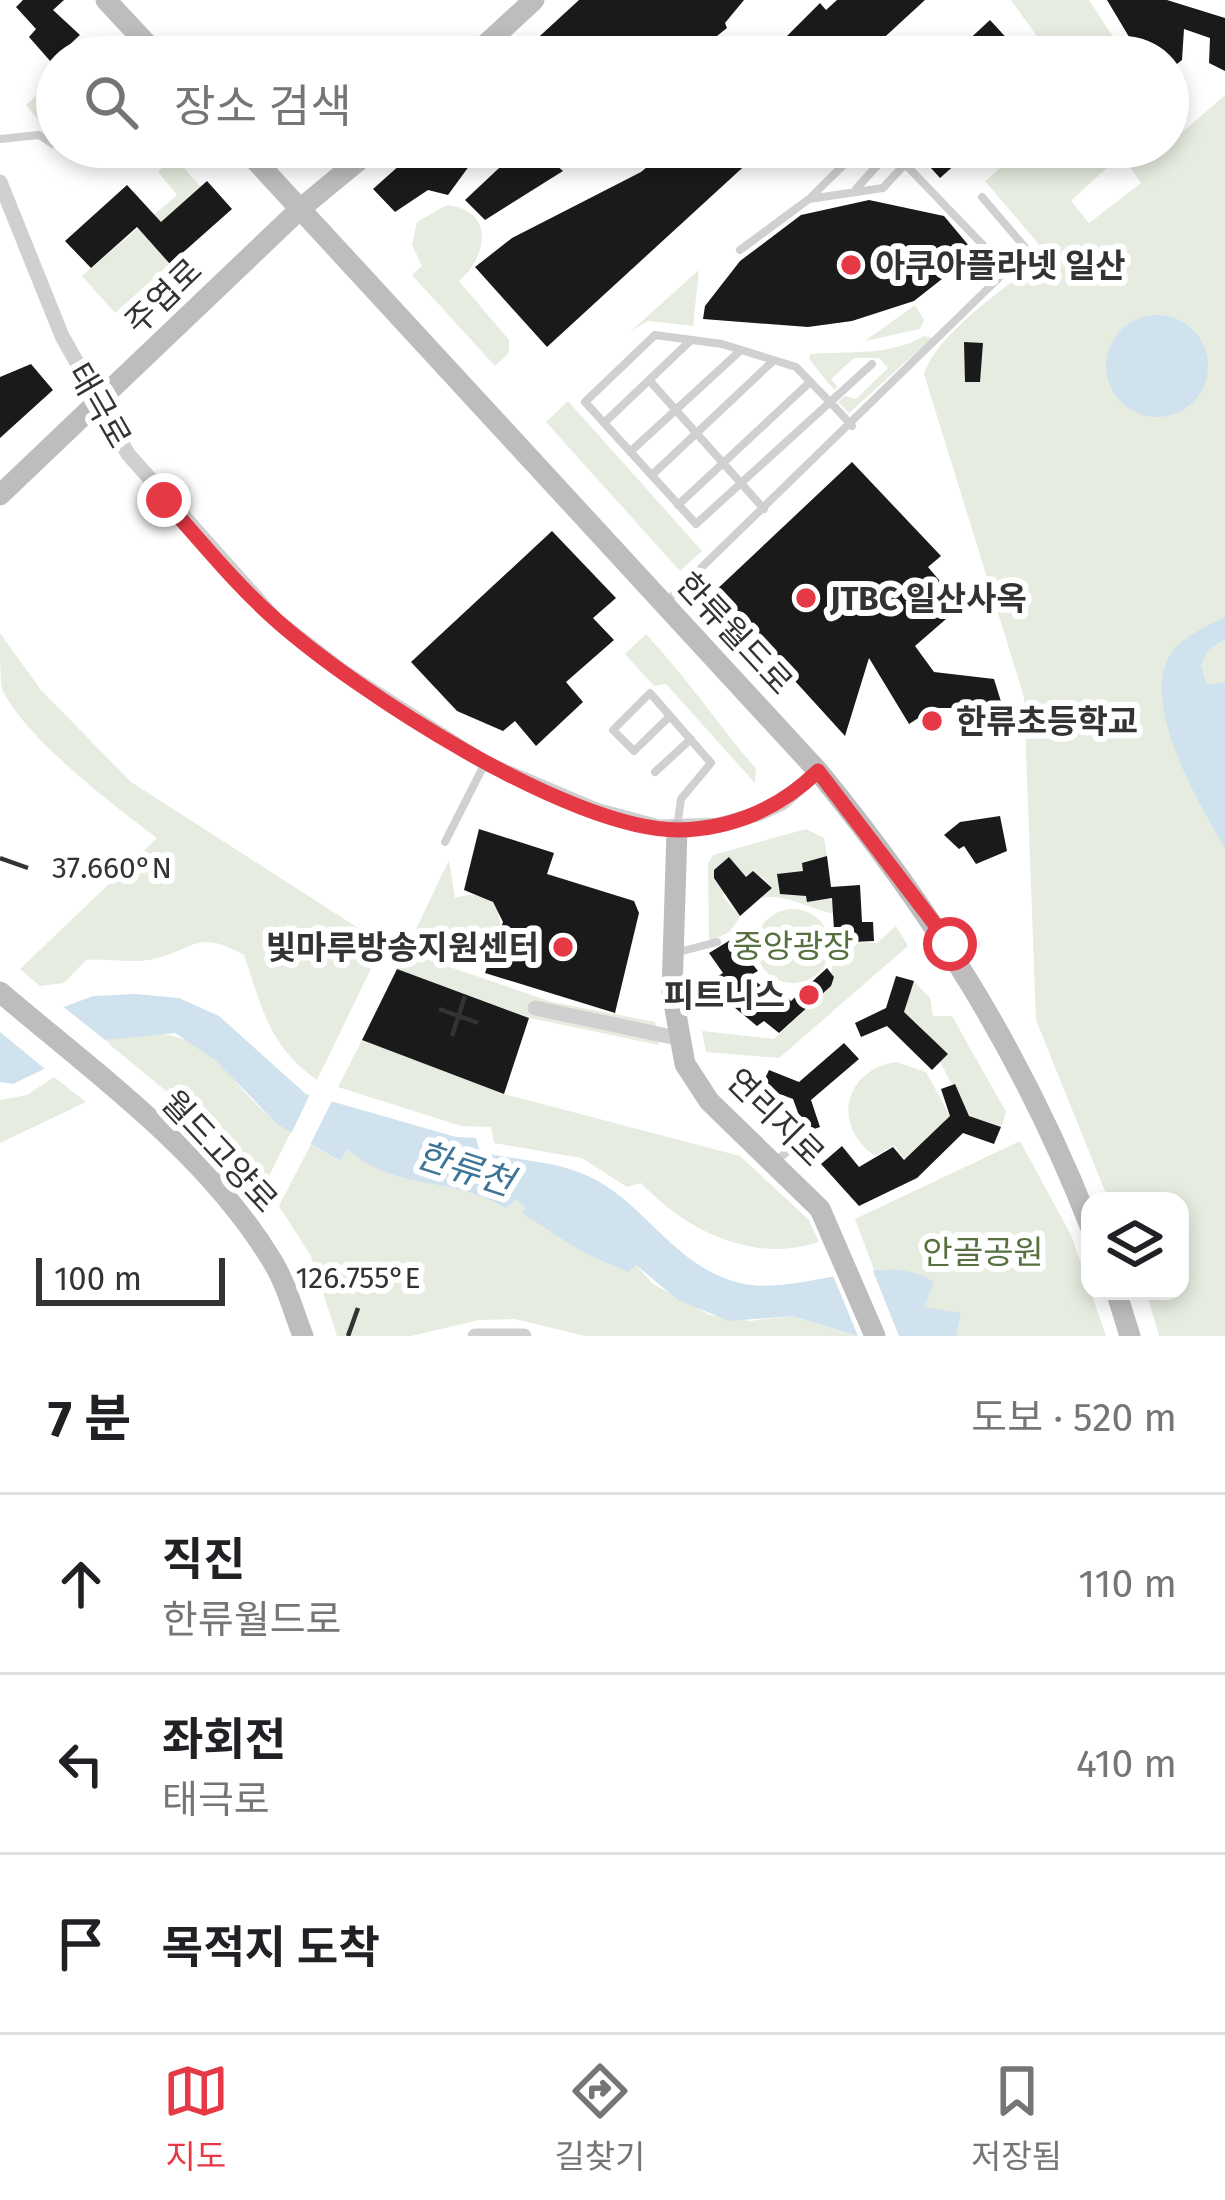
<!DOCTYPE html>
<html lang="ko">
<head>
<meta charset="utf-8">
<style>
  body { margin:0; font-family:"Fira Sans","Noto Sans KR",sans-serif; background:#f2f2f2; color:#202124 }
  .controls { position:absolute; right:36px; bottom:36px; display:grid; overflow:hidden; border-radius:24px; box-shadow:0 6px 18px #0003 }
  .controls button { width:108px; height:108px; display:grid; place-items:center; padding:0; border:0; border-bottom:3px solid #e0e0e0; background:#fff; color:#202124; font:60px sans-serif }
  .scale { position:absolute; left:36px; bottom:30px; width:189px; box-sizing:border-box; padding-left:12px; border:6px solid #333; border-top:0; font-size:33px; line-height:42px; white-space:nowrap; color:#333; -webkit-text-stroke:9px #fff; paint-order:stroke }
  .stop { position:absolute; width:36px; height:36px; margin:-27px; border:9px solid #e63946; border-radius:50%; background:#fff }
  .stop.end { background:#e63946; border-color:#fff; box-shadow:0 3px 12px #0008 }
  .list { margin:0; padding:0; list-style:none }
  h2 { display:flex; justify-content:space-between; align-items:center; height:156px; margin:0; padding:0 48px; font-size:51px }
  h2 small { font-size:39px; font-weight:400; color:#757577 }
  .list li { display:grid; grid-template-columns:78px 1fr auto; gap:36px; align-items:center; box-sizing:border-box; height:180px; padding:0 48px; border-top:3px solid #e0e0e0 }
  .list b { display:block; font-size:45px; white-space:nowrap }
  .list p { margin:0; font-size:39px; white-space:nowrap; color:#757577 }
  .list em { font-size:39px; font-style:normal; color:#757577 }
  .icon { flex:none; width:66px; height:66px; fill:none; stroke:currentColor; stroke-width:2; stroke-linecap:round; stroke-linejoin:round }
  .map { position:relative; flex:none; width:1225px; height:1336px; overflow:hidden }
  .search { position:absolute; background:#fff; box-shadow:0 6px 18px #0003; left:36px; right:36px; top:36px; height:132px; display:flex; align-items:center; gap:30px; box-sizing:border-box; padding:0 42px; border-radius:66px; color:#757577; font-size:45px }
  .sheet { height:696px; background:#fff }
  nav { display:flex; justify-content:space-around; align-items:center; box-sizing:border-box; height:168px; border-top:3px solid #e0e0e0; background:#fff; font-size:33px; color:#757577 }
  nav a { display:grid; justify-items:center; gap:6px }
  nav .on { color:#e63946 }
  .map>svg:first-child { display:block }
  .green { fill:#e6ecdf }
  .water { fill:#cfe2ee }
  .pier { fill:#fff }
  .building { fill:#1a1a1a }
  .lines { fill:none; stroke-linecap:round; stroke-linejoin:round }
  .lane { stroke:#d0d0d0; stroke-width:8 }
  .street { stroke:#d0d0d0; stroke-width:15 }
  .secondary { stroke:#bdbdbd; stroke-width:21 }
  .route { stroke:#e63946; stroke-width:15 }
  .ticks { fill:none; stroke:#333; stroke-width:4.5 }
  .poi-dot { fill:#e63946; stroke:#fff; stroke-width:4.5 }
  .labels { text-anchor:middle; stroke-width:12; stroke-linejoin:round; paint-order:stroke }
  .poi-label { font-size:33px; font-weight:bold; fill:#333; stroke:#fff; text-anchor:start }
  .street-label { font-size:33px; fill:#333; stroke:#fff }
  .park-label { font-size:33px; fill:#56703f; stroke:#fff }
  .water-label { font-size:36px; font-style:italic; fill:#3f7597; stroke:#fff }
  .ticks-label { font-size:30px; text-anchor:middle; fill:#333; stroke:#fff; stroke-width:12; stroke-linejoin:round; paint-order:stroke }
</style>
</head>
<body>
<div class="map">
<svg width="1225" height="1336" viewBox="0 0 1225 1336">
  <rect width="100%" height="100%" fill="#fff"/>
  <!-- green -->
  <path class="green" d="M1011 0H1089L1126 57H1052Z
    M57 77V132L52 136 26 105Z
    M1225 95V1336H1159L1146 1291H1180V1201H1109L1036 1020 1024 697 924 374C938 331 1012 284 1047 254L985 181 1025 147H1103L1115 160 1071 201 1089 223 1141 183 1116 147H1168V121L1178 136Z
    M174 157 201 187 146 236 170 264 115 313 82 276 177 195 158 172Z
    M447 205C498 211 485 260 459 281L509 340V353L495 366 412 275 422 266 412 245 417 222Z
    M699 270 693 326 648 321 631 331Z
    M915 305 924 320 920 329 865 341Z
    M924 336 932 338 849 413 838 402 845 396 856 399 888 368 879 358H854L831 379 838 387 834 390 809 359 810 354C847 351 892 356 924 336Z
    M568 401 702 551 680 571 546 422Z
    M0 633 41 690 131 782 383 944 317 1080C268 1045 262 1007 244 955 197 929 197 948 154 959 132 964 109 958 86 960L64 983 40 986 20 969 157 838C113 805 25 738 2 689 0 675 0 649 0 633Z
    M646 634C686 677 718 724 756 769L755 783 666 684 654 686 625 654Z
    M806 829 824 838 827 856 803 863V871L778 874 780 893 806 896 807 901 832 899 831 887 848 915C818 916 791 892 761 898L772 888 763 877H746L729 858 723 897 740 916 731 931 709 942 708 864 713 855Z
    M449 860 455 898C490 886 506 911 499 943L472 958 452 952 439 935 409 953 552 1002 655 1022 659 1045 530 1018 397 969Z
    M756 946a37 37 0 1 1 74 0a37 37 0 1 1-74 0Z
    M896 926 908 946 779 1058 706 1052 702 1031 774 1039 831 986 832 962 843 941 836 931 851 929 852 942 877 943Z
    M914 981 930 998 933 1016H952L1006 1112 1001 1127 969 1116 940 1062 947 1055 904 1012Z
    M129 1033C224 1027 223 1090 291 1132L264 1186 224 1139 104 1040Z
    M362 1040 504 1094 740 1156 809 1220 819 1242C753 1264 687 1231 641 1183L627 1187 582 1158 494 1143 491 1127 461 1126 338 1087Z
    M896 1062 926 1072 950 1116 905 1159 894 1145 875 1156C831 1126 844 1070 896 1062Z
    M54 1077 86 1102 0 1143V1100L27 1095Z
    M1020 1141 1071 1235 1106 1336H899L855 1219Z
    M311 1144 339 1161 346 1148C398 1193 446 1174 506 1208L516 1198 526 1209 523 1213 582 1252 636 1265 653 1284 710 1315 750 1321 792 1316 858 1336H585L515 1319 479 1320 411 1336H337L311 1256 279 1206Z"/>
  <!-- water -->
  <path class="water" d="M1106 366a51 51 0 1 1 102 0a51 51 0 1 1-102 0Z
    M1225 617V639L1208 650 1201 665 1207 685 1225 682V848C1199 804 1133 694 1176 647 1189 634 1209 625 1225 617Z
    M136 994 179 998 219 1016 306 1094 456 1137 476 1138 480 1152C514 1160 557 1161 588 1176 648 1204 674 1269 744 1284 801 1295 888 1249 934 1282L924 1307 961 1313 956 1336H858L792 1316 729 1321 678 1300 636 1265 628 1272 582 1252 522 1213 525 1208 516 1199 506 1208C446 1174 398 1193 347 1149L340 1161 277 1124 215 1060 175 1033 104 1040 13 1084 0 1082V1031L93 996Z"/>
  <!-- pier -->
  <path class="pier" d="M56 1001 110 1044 50 1073 0 1032V1024Z
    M312 1090 333 1099 308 1149 289 1138Z
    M871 1266 899 1336H858L832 1273Z"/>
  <!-- building -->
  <path class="building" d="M23 0H64L53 10 80 35 51 62 29 37 36 29 16 7Z
    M579 0H744L725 23 727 28 707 44 700 36 679 57H517Z
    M837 0H925L863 57H766L820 3 826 10Z
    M1107 0H1167L1225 18V71L1209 63 1210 38 1184 29 1182 60 1168 71V57H1141Z
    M990 20 1024 57H950Z
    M420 147H483L448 195 428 190 395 212 373 189Z
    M503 147H575L555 164 563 171 485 220 465 200 514 154Z
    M671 147H765L547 347 475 267 512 238 641 172Z
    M912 147H975L940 178Z
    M207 181 232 209 170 264 137 227 91 268 65 241 127 185 161 222Z
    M869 200 944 216 975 253 914 301 852 321 808 327 703 319 705 306 740 261 801 215Z
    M964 342 983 343 980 382H965Z
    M31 364 53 390 0 438V377Z
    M852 462 941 556 928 567 961 606 915 646 934 672 994 679 1003 708H934L909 724 869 658 845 736 714 592Z
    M552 531 616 598 593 618 614 640 566 682 583 702 536 746 515 721 503 731 457 711 411 662Z
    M1000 816 1007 851 976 864 964 846 959 849 944 835 960 822Z
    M479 829 554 853 547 874 634 901 639 913 615 1013 485 973 503 922 493 902 464 890Z
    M827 856 831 887 860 885 862 922H873L874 941 852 942 851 929 834 930 832 898 807 902 806 896 780 894 777 874 803 871 802 863Z
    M729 857 746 877 753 871 772 888 740 916 714 878V870Z
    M732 939 758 971 749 976 768 991 772 986 791 1001 827 968 834 977 831 986 779 1033 764 1021 757 1026 734 1007 715 978 723 973 709 953Z
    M397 969 529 1018 504 1094 362 1040Z
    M896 976 914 981 904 1012 948 1054 932 1070 887 1026 861 1037 855 1023 886 1008Z
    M844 1043 859 1059 811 1100 820 1127 805 1132 793 1099 761 1087 769 1070 799 1082Z
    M955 1084 969 1116 1001 1127 994 1144 963 1133 917 1178 859 1206 821 1164 842 1146 859 1167 893 1147 904 1160 950 1116 941 1089Z"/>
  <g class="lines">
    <!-- lane -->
    <path class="lane" d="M0 139 39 135 53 144
      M856 189 894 147
      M812 196 862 147
      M982 197 1029 252 1007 270
      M649 380 764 509
      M604 423 690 341
      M852 426C834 405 815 387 796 367L722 344 655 335 585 402 696 524 872 364
      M630 452 741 350
      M652 475 773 361
      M678 505 810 382
      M665 603 1007 270 905 164 883 188 809 199 740 250
      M670 716 634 751 613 730 650 693 711 763 681 799 677 828
      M655 772 691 739
      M445 842 484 765
      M675 953 717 942
      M775 1162 801 1140"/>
    <!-- street -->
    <path class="street" d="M0 182 62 336 128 454 276 620 342 671 485 763 596 810 659 827 719 825 758 814 782 803 818 771
      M535 1008 677 1038
      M475 1336H524"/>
    <!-- secondary -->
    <path class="secondary" d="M106 0 159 57
      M472 57 534 0
      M243 147 818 771C934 913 1023 1055 1090 1226
      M0 495 300 209 375 147
      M677 830 672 992 685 1064 709 1101 820 1209 875 1336
      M0 992C95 1073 205 1151 271 1259 286 1282 293 1311 303 1336
      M1116 1291 1130 1336"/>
  </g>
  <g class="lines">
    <!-- route -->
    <path class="route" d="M164 500C200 540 235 584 276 620 357 692 570 830 678 830 732 829 780 808 818 771L950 944"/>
  </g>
  <!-- ticks -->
  <path class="ticks" d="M0 858 28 868M439 1009 478 1023M452 1036 465 996M348 1336 358 1308"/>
  <!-- markers -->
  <g class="poi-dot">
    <circle cx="851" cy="265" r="12"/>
    <circle cx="806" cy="598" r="12"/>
    <circle cx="932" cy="721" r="12"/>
    <circle cx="563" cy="947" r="12"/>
    <circle cx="809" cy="995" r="12"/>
  </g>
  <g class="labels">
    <!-- poi labels -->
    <g class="poi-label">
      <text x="875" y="277">아쿠아플라넷 일산</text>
      <text x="830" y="610">JTBC 일산사옥</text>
      <text x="956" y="733">한류초등학교</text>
      <text x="539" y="959" text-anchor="end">빛마루방송지원센터</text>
      <text x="785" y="1007" text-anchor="end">피트니스</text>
    </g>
    <!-- street labels -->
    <g class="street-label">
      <text transform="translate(163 296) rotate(-44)" y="12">주엽로</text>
      <text transform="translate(100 405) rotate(60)" y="12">태극로</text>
      <text transform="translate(735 633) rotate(47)" y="12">한류월드로</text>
      <text transform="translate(776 1117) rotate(45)" y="12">연리지로</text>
      <text transform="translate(220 1151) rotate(47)" y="12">월드고양로</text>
    </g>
    <!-- park labels -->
    <g class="park-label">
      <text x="793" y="958">중앙광장</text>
      <text x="983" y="1264">안골공원</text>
    </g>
    <!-- water labels -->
    <g class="water-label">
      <text transform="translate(465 1168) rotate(18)" y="13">한류천</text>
    </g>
  </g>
  <g class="ticks-label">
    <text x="112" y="878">37.660°N</text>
    <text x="358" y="1288">126.755°E</text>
  </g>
</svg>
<div class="controls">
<button><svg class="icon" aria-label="layers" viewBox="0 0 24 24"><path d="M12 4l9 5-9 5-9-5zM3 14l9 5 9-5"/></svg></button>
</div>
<div class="scale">100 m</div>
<div class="stop" style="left:950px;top:944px"></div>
<div class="stop end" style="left:164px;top:500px"></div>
<div class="search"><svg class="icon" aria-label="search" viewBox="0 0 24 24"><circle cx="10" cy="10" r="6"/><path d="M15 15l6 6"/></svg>장소 검색</div>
</div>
<section class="sheet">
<h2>7 분<small>도보 · 520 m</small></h2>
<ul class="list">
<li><svg class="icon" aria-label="ahead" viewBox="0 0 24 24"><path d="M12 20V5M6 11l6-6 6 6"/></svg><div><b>직진</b><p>한류월드로</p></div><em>110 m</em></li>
<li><svg class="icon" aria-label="left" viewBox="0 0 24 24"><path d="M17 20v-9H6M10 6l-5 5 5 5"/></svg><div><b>좌회전</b><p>태극로</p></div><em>410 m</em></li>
<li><svg class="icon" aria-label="arrive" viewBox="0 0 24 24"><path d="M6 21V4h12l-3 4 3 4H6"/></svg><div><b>목적지 도착</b></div></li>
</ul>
</section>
<nav>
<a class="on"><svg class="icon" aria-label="map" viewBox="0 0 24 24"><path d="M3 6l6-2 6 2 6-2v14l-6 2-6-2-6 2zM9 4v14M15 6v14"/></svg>지도</a>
<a><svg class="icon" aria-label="directions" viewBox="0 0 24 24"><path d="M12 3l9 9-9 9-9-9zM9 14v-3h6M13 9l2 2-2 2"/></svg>길찾기</a>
<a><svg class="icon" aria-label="saved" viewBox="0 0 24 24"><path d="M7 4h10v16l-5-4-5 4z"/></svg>저장됨</a>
</nav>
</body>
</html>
